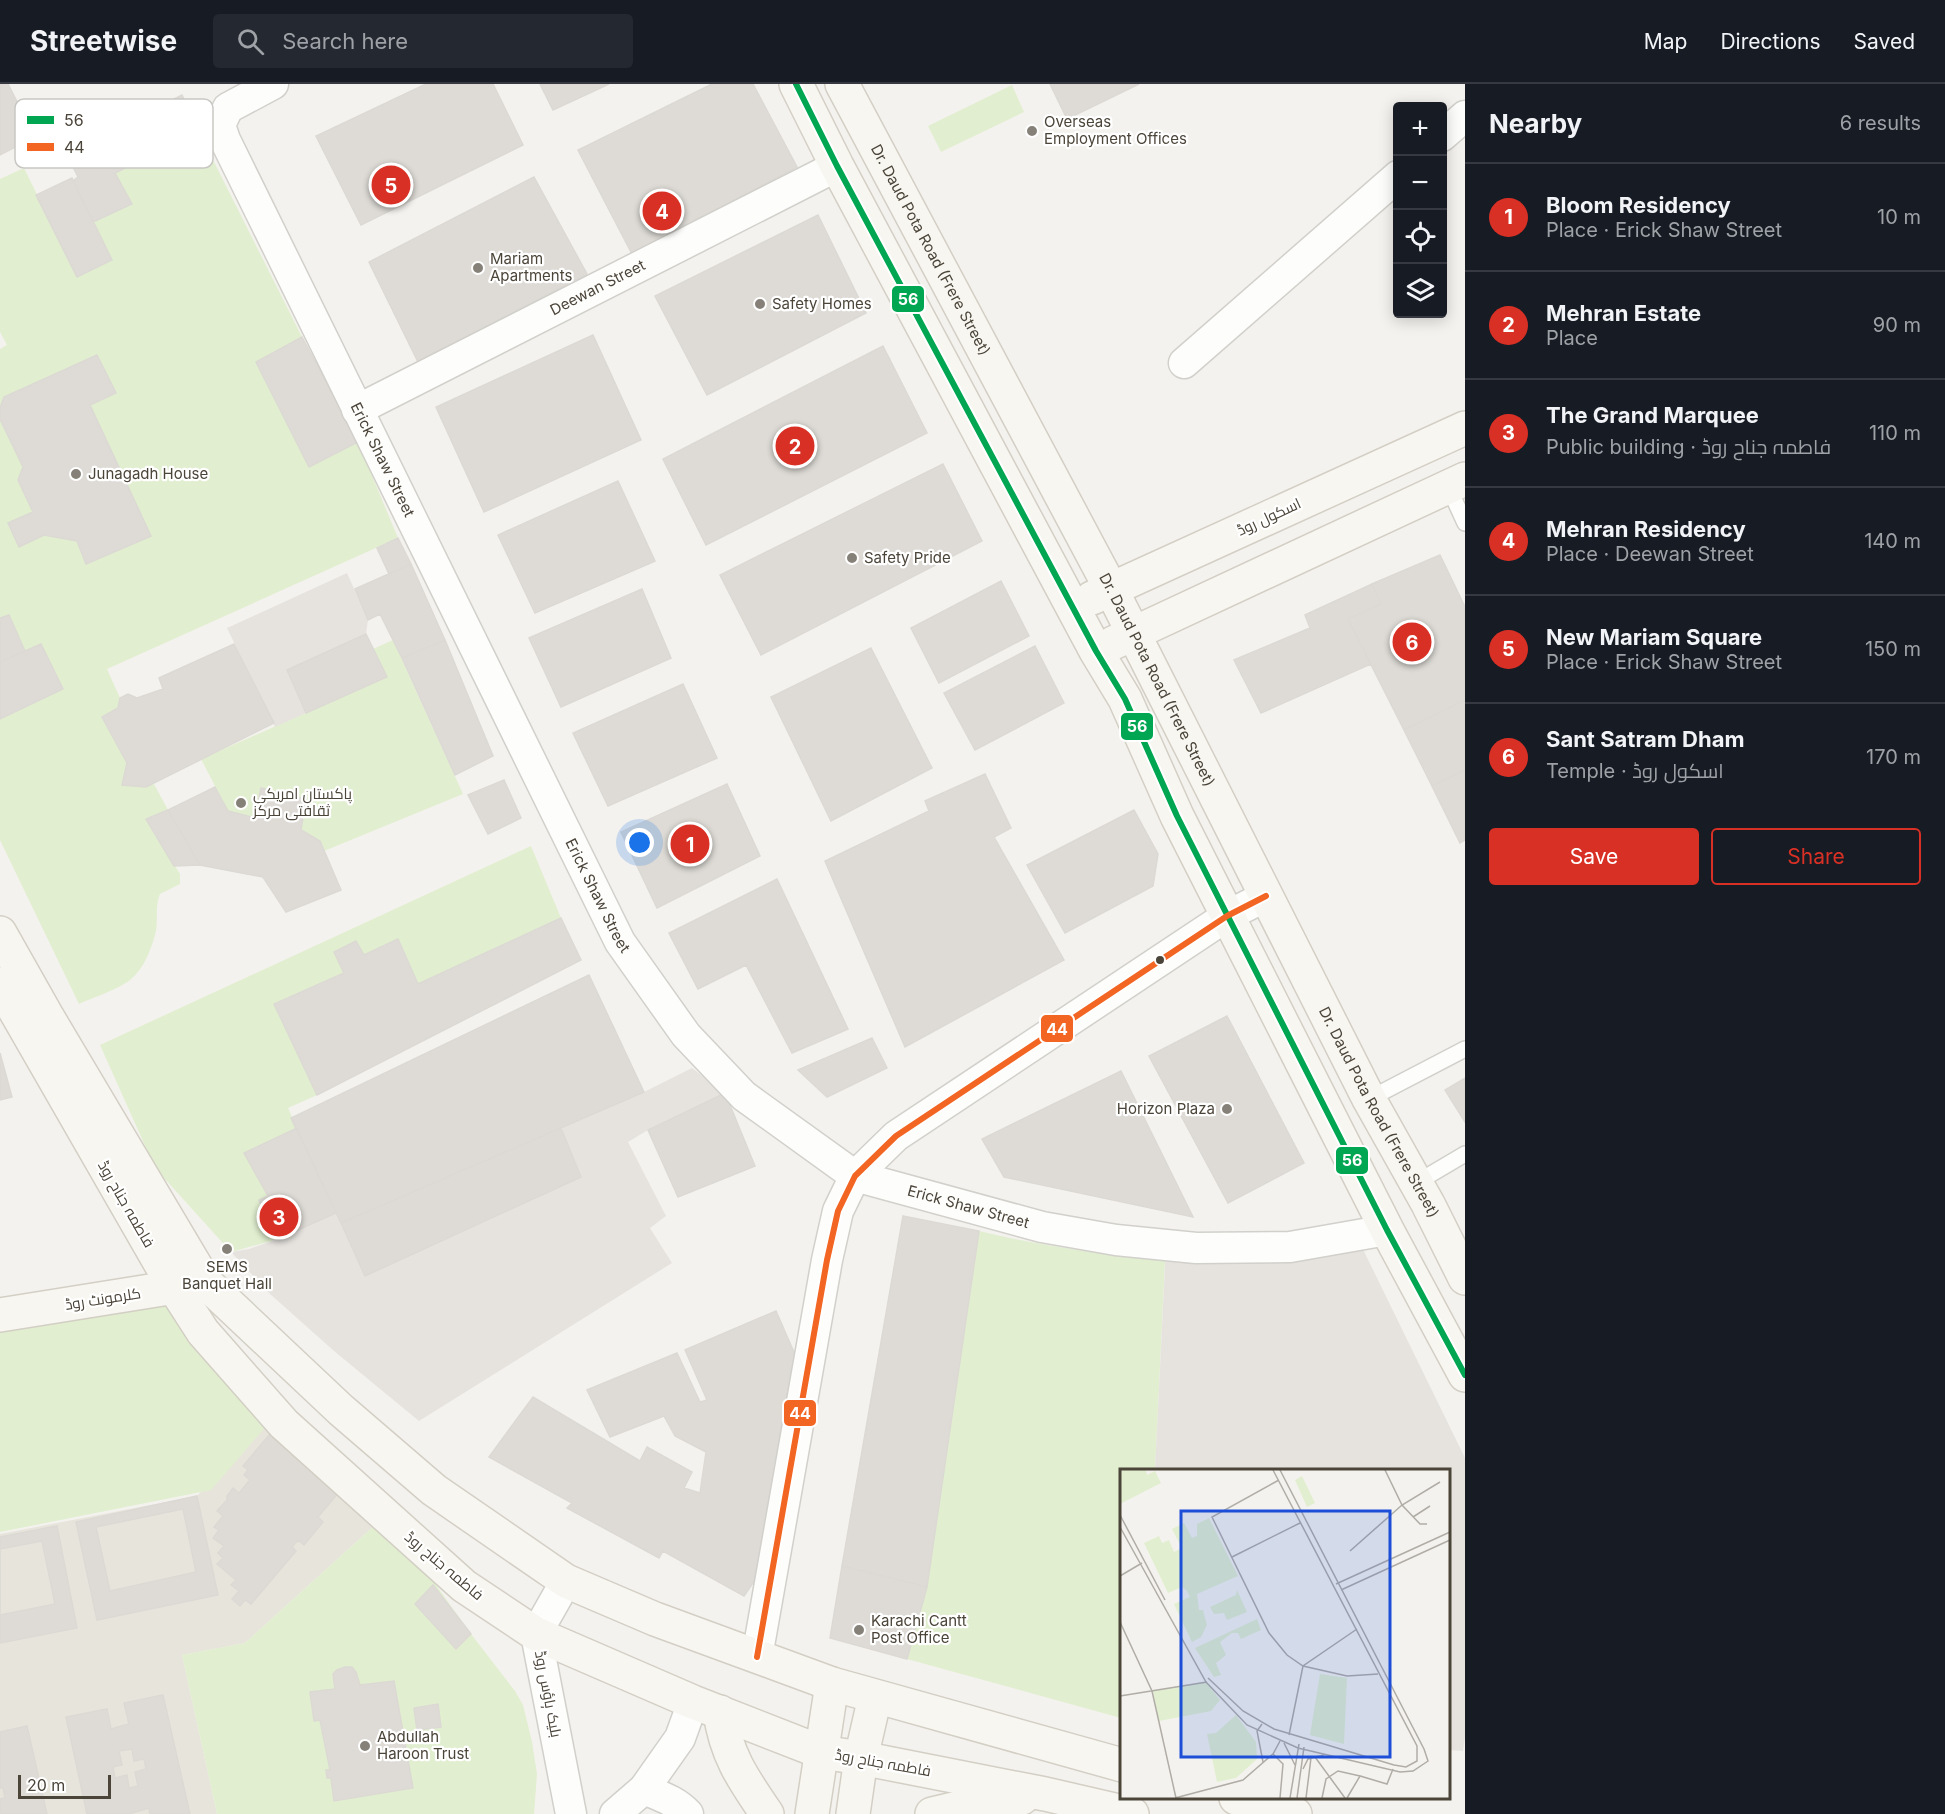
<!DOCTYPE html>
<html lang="en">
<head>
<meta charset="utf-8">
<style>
  body { margin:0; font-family:Inter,Cairo,sans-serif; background:#242831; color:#f1f3f6 }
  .controls { position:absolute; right:18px; top:18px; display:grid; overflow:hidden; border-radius:6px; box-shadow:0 3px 15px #0003 }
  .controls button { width:54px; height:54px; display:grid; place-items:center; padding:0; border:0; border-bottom:2px solid #363941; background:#171b24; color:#f1f3f6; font:30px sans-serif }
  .scale { position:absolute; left:18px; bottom:15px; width:93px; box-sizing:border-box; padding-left:6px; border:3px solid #4b4439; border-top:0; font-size:16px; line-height:21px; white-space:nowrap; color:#4b4439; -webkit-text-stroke:4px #fff; paint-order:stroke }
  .you { position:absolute; left:640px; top:759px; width:21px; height:21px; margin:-15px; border:4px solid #fff; border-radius:50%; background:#1a73e8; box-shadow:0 0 0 9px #1a73e833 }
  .badge { display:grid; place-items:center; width:39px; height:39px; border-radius:50%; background:#d93025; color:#fff; font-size:20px; font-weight:700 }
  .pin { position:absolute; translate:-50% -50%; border:3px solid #fff; box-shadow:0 2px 6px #0006 }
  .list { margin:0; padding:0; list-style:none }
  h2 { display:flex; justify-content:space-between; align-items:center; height:78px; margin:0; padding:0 24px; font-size:26px }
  h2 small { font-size:20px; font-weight:400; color:#9ea1a6 }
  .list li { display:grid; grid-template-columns:39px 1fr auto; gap:18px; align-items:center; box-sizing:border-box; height:108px; padding:0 24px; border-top:2px solid #363941 }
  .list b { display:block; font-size:22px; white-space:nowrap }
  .list p { margin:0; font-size:20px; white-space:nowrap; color:#9ea1a6 }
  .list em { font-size:20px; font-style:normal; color:#9ea1a6 }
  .actions { display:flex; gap:12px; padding:18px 24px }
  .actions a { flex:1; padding:14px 0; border:2px solid #d93025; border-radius:6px; text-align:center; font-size:21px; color:#d93025 }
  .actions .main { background:#d93025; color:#fff }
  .icon { flex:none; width:33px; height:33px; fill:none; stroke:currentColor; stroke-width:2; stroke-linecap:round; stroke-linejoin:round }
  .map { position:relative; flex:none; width:1465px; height:1730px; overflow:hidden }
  header { display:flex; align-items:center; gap:36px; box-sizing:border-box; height:84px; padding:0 30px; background:#171b24; border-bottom:2px solid #363941 }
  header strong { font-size:28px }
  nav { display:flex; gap:33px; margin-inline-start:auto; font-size:21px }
  .search { width:420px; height:54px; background:#242831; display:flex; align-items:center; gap:15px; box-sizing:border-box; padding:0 21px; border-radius:6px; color:#9ea1a6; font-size:22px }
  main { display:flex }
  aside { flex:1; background:#171b24 }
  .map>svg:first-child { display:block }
  .residential { fill:#e7e4dc }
  .green { fill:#e1eecf }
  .parking { fill:#e6e3df }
  .building { fill:#dedbd6; stroke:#dcd9d4; stroke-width:1.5; fill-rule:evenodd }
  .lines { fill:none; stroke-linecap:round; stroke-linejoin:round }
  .lane-casing { stroke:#d2d0cb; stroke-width:18 }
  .street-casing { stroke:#d2d0cb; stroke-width:33 }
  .secondary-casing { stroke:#d3cfc5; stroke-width:36 }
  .lane { stroke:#fdfdfc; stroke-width:15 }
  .street { stroke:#fdfdfc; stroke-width:30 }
  .secondary { stroke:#f7f6f1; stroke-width:33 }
  .bus-1-casing { stroke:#fff; stroke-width:10 }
  .bus-2-casing { stroke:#fff; stroke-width:10 }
  .bus-1 { stroke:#00a651; stroke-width:6 }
  .bus-2 { stroke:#f26522; stroke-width:6 }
  .poi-dot { fill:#868178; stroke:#fff; stroke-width:2 }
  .bus-dot { fill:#4b4439; stroke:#fff; stroke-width:2 }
  .labels { text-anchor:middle; stroke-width:4.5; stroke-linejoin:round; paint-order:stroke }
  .poi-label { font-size:15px; fill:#4b4439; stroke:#fff; text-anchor:start }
  .street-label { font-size:15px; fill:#4b4439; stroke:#fff }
  .inset-road { fill:none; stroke:#b0aca6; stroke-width:1.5 }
  .view { fill:#1d4ed8; fill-opacity:0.15; stroke:#1d4ed8; stroke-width:3 }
  .inset-edge { fill:none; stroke:#4b4439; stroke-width:3 }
  .key { fill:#fff; stroke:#c9c7c4; stroke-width:1.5 }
  .key-label { font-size:16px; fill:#4b4439 }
  .line-badge { stroke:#fff; stroke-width:2 }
  .badge-label { font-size:16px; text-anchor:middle; font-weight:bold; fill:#fff }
</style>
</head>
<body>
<header>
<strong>Streetwise</strong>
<div class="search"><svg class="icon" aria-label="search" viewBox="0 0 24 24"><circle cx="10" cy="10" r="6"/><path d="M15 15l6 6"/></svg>Search here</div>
<nav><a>Map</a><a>Directions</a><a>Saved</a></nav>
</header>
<main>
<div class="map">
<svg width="1465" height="1730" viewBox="0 0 1465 1730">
  <rect width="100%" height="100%" fill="#f4f2ee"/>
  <!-- residential -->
  <path class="residential" d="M276 1331 386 1431 245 1559 182 1571 217 1730H0V1450L197 1412Z"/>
  <!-- green -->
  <path class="green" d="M1012 1 1024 28 941 68 928 42Z
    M199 48 302 253 358 358 398 454 107 585 120 614 118 624 102 633 127 679 122 700 146 703 154 700 168 726 146 735 180 790V800L160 810C155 821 158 834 156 847 152 864 144 885 130 896 119 905 92 914 79 920L0 756V635L62 605 41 560 25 567 9 531 0 534V265L7 261 0 248V95L24 84 77 192 93 138 131 120 115 89Z
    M393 556 463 710 324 767 320 757 301 746 306 715 262 704 255 734 228 727 201 675 387 593 373 565Z
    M531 762 561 834 418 900 398 855 364 871 356 857 334 868 344 889 274 920 317 1011 288 1024 297 1044 245 1069 268 1112 259 1116 278 1155 231 1168 155 1084 100 961Z
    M979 1147C1040 1162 1103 1170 1165 1177L1155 1386H1122L1121 1634 907 1575Z
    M174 1203 276 1331 211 1406 0 1448V1233Z
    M386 1431 471 1550 515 1607 523 1621 532 1658 537 1690 534 1730H217L182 1571 245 1559Z"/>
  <!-- parking -->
  <path class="parking" d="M347 489 368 536 366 550 287 586 306 629 275 643 227 544Z
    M692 984 725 1009 648 1046 628 1058 666 1132 650 1144 672 1179 419 1337 334 1267 270 1210 231 1168 249 1165 278 1155 336 1129 365 1191 581 1093 561 1044 644 1008Z
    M1356 1151 1465 1374V1653L1463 1667 1449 1666 1448 1386H1155L1166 1161Z"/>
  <!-- building -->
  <path class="building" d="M0 0H8L35 53 0 71Z
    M426 0H493L523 61 361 141 316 52Z
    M540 0H609L553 26Z
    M712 0H753L797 83 632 170 578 66Z
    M1050 0H1139L1067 35Z
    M182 11 199 48 115 89 132 120 93 138 73 97 78 93 66 69Z
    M534 93 587 190 418 278 369 178Z
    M72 94 112 176 77 193 36 111Z
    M818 131 866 229 707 311 655 212Z
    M593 251 641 356 484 428 436 323Z
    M302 253 358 358 309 383 256 278Z
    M883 262 927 349 706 461 663 375Z
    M97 271 116 309 90 321 151 452 86 480 77 457 44 451 19 463 8 439 33 428 18 396 23 383 0 335V324L4 313Z
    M943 380 982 457 761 571 720 491Z
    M618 397 655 477 535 529 498 451Z
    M398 454 411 480 389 490 377 464Z
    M1440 471 1465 523V616L1404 646 1348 535 1381 520 1372 500Z
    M411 480 445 556 402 574 380 530 368 536 355 505Z
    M1001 497 1029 552 939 599 911 544Z
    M1372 500 1381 520 1348 535 1371 580 1261 629 1234 576 1310 544 1305 531Z
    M642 505 671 574 561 623 529 554Z
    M9 531 25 567 0 578V534Z
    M366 550 387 593 306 629 287 586Z
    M445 556 493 672 455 691 402 574Z
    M41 560 63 605 0 635V578Z
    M234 560 274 639 146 703 122 701 127 679 102 633 118 624 120 614 128 610 137 614 163 605 159 594Z
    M1035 562 1064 619 975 666 944 609Z
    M871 564 932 684 831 737 771 613Z
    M683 600 717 674 608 722 573 649Z
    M1465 616V686L1432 702 1404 646Z
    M1465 686V756L1460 759 1432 702Z
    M985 690 1011 744 994 753 1064 876 905 963 825 777 929 727 925 717Z
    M504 696 521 734 488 750 468 711Z
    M727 700 760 772 657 824 621 748Z
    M215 703 228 727 255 734 261 704 306 715 301 746 320 757 341 806 286 828 263 793 200 781 168 726Z
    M168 726 200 781 174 782 146 735Z
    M1134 726 1158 770 1153 802 1065 849 1027 781Z
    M777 795 848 945 792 969 746 881 698 905 669 849Z
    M561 834 581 876 317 1011 274 920 344 889 334 868 356 857 364 871 398 855 418 900Z
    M589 891 644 1008 341 1139 291 1034Z
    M1227 932 1304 1079 1228 1119 1149 972Z
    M872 954 887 984 827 1013 798 986Z
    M0 969 12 1013 0 1016Z
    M1121 987 1193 1133 1004 1093 982 1055Z
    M1465 994V1038L1445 1006Z
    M725 1009 755 1082 678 1113 648 1046Z
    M297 1044 336 1129 278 1155 259 1116 268 1112 244 1069Z
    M561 1044 581 1093 365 1192 341 1139Z
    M903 1132 979 1147 927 1503 842 1482Z
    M776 1227 797 1275 764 1483 744 1512 663 1467 659 1474 567 1424 572 1419 489 1373 533 1313 640 1377 647 1363 692 1388 684 1404 700 1409 706 1368 675 1352 664 1332 610 1353 587 1306 677 1269 700 1318 707 1316 685 1266Z
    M270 1350 339 1408 318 1433 323 1438 304 1461 298 1456 292 1463 296 1467 251 1520 245 1516 240 1522 232 1515 239 1507 231 1501 236 1496 217 1480 223 1474 218 1469 224 1462 213 1454 219 1446 214 1443 223 1432 217 1427 227 1416V1412L233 1404 239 1409 250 1396 244 1391 248 1386 243 1382Z
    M197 1412 218 1511 97 1536 76 1438Z
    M183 1425 196 1488 110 1507 96 1443Z
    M57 1442 77 1544 0 1559V1453Z
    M42 1457 55 1520 0 1531V1465Z
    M842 1482 927 1503 907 1575 830 1554Z
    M433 1501 471 1550 456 1565 415 1520Z
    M345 1583H352L356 1588 360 1601 394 1597 413 1704 334 1717 331 1694H327L326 1686H330L320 1636 314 1637 310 1608 335 1605 333 1590 337 1586Z
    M163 1611 190 1730H150L149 1724 129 1730H87L66 1633 107 1625 111 1645 129 1640 124 1619ZM132 1665 134 1677 144 1675 146 1685 135 1688 138 1702 129 1704 127 1691 115 1694 113 1683 122 1681 119 1667Z
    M438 1620 441 1643 417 1646 414 1624Z
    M27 1642 47 1730H0V1715L5 1714 3 1704H0V1648Z"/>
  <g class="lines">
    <defs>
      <path id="lane" d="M1448 402 1465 439
        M1369 1015 1465 965
        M1416 1099 1465 1070"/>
      <g id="street">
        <path id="s1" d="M273 0 228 24 220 41 225 56 620 858 686 951 744 1012 855 1092 1042 1143 1116 1156 1196 1164 1290 1163 1387 1146"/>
        <path d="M1442 52 1465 32"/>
        <path d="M1184 279 1398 92"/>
        <path id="s2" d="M357 326 837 82"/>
        <path d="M566 1497 536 1550 571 1730"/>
        <path d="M757 1573 827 1176 838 1127 855 1092 896 1052 1227 832 1266 812"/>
        <path d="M644 1705C660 1712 676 1717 688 1730"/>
        <path d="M615 1730 644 1705 680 1654 693 1618"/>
      </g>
      <g id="secondary">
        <path d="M796 0 837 82 1096 567 1125 615 1177 732 1387 1146 1465 1291"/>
        <path id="s3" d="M842 0 1111 505 1369 1015 1428 1120 1465 1194"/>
        <path d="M1092 514 1465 344"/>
        <path d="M1113 559 1465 395"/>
        <path d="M0 849 48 934 205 1198 341 1326 434 1406 566 1497 655 1535 832 1600 1122 1681"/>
        <path d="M0 900 174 1203 203 1248 284 1340 464 1502 536 1550 693 1618 821 1668 861 1674 1045 1710 1132 1730"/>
        <path d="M0 1231 194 1200"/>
        <path d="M720 1628C726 1671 743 1695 767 1730"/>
        <path d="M1236 1714 1295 1730"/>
        <path d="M812 1730 832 1600"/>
        <path d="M853 1730 861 1674 875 1613"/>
        <path d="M932 1730 966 1722 1022 1714"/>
      </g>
    </defs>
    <!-- lane casing -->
    <use href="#lane" class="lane-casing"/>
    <!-- street casing -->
    <use href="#street" class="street-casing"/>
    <!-- secondary casing -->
    <use href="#secondary" class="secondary-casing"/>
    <!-- lane -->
    <use href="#lane" class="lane"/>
    <!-- street -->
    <use href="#street" class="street"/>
    <!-- secondary -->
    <use href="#secondary" class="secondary"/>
    <defs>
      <path id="bus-1" d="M796 0 837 82 1096 567 1125 615 1177 732 1387 1146 1465 1291"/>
      <path id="bus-2" d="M757 1573 827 1176 838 1127 855 1092 896 1052 1227 832 1266 812"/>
    </defs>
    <!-- bus-1 casing -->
    <use href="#bus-1" class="bus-1-casing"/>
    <!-- bus-2 casing -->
    <use href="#bus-2" class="bus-2-casing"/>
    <!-- bus-1 -->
    <use href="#bus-1" class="bus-1"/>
    <!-- bus-2 -->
    <use href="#bus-2" class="bus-2"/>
  </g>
  <!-- markers -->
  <g class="poi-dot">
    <circle cx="1032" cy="47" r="6"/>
    <circle cx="478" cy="184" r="6"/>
    <circle cx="760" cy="220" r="6"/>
    <circle cx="76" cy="390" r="6"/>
    <circle cx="852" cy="474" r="6"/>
    <circle cx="241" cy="719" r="6"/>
    <circle cx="1227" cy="1025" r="6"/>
    <circle cx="227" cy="1165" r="6"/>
    <circle cx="859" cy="1546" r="6"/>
    <circle cx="365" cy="1662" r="6"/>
  </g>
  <circle class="bus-dot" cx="1160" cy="876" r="5"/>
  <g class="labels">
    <!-- poi labels -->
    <g class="poi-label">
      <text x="1044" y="43">Overseas<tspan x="1044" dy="17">Employment Offices</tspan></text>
      <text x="490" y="180">Mariam<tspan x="490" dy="17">Apartments</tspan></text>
      <text x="772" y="225">Safety Homes</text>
      <text x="88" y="395">Junagadh House</text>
      <text x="864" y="479">Safety Pride</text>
      <text x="253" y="715">پاکستان امریکی<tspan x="253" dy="17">ثقافتی مرکز</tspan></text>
      <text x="1215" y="1030" text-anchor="end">Horizon Plaza</text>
      <text x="227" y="1188" text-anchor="middle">SEMS<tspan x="227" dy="17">Banquet Hall</tspan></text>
      <text x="871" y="1542">Karachi Cantt<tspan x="871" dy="17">Post Office</tspan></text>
      <text x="377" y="1658">Abdullah<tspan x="377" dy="17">Haroon Trust</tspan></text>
    </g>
    <!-- street labels -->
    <g class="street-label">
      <text dy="5" stroke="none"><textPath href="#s3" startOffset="188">Dr. Daud Pota Road (Frere Street)</textPath></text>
      <text dy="5" stroke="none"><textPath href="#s2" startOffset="270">Deewan Street</textPath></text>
      <text dy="5" stroke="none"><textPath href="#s1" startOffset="442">Erick Shaw Street</textPath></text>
      <text transform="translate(1269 433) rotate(-25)" y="5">اسکول روڈ</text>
      <text dy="5" stroke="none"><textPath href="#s3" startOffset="674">Dr. Daud Pota Road (Frere Street)</textPath></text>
      <text dy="5" stroke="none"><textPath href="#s1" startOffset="928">Erick Shaw Street</textPath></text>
      <text dy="5" stroke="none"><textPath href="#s3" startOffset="1160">Dr. Daud Pota Road (Frere Street)</textPath></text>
      <text transform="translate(126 1120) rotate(60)" y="5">فاطمہ جناح روڈ</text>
      <text dy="5" stroke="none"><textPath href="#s1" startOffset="1432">Erick Shaw Street</textPath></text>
      <text transform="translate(103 1215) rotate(-9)" y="5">کلرمونٹ روڈ</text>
      <text transform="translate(444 1482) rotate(40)" y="5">فاطمہ جناح روڈ</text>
      <text transform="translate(548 1610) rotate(79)" y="5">بلیک ہاؤس روڈ</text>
      <text transform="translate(883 1679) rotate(10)" y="5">فاطمہ جناح روڈ</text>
    </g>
  </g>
  <!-- overview -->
  <g transform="translate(1120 1385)">
    <rect width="330" height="330" fill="#f4f2ee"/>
    <path d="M0 1H26L27 6 35 2 41 14 0 35ZM182 7 195 34 187 38 175 11ZM89 49 118 107 77 125 79 141H83L87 156 81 168 72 173 54 135 70 128 67 122 62 118 48 124 24 74 39 67 42 74 49 71 54 83 62 79 52 60 64 54 72 69 77 67V55ZM117 121 127 143 107 151 104 144 94 145 90 138 116 126ZM137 150 141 161 121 170 118 164H112L100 173 106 186 96 194 101 206 94 208 75 179ZM200 205 227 209 224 275 190 266ZM86 213 100 231 91 242 39 252 33 222ZM116 246 136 273 137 290 116 309 97 313 87 265 96 264Z" fill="#e1eecf"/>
    <path class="inset-road" d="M265 1 282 36 300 55H307M159 11 92 48 149 164 167 186 183 197 227 207 258 205M0 46 45 131M293 48 310 37M0 58 86 213 127 256 178 279 280 303 293 302 308 292 304 280 160 1M230 82 282 36 320 13M112 88 180 54M0 107 22 94M216 115 330 63M221 121 330 71M0 153 32 222 56 329M88 209 123 242 154 260 274 296 286 298 297 292V277L153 1M0 227 87 213M142 255 137 262 143 293M169 266 183 197 237 160M164 274 175 296M153 285 163 295 160 329M195 288 225 329M183 300 188 290 204 286M55 329 123 311 153 285 160 272M170 329 179 275M177 329 184 278M186 329 191 289M202 329 206 310 218 302 240 307M227 329 240 307 267 315 273 300"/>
    <path class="view" d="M61 42H270V288H61Z"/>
    <rect width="330" height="330" class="inset-edge"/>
  </g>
  <!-- legend -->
  <rect x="15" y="15" width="198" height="69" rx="9" class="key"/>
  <rect x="27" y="32" width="27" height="8" fill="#00a651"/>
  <rect x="27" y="59" width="27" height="8" fill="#f26522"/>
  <g class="key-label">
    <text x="64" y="42">56</text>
    <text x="64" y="69">44</text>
  </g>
  <g class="line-badge">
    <rect x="891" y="201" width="34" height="28" rx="6" fill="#00a651"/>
    <rect x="1120" y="628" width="34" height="29" rx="6" fill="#00a651"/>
    <rect x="1040" y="930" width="34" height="29" rx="6" fill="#f26522"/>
    <rect x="1335" y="1062" width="34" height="29" rx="6" fill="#00a651"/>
    <rect x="783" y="1315" width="34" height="28" rx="6" fill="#f26522"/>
  </g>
  <g class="badge-label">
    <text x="908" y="221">56</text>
    <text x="1137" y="648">56</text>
    <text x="1057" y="951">44</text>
    <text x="1352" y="1082">56</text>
    <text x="800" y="1335">44</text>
  </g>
</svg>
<div class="controls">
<button>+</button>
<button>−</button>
<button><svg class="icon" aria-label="locate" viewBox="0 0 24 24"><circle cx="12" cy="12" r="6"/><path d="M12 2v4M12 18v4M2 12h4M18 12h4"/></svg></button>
<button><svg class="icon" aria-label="layers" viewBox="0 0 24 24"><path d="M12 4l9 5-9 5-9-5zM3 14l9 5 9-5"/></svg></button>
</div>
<div class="scale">20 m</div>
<div class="you"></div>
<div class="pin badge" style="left:690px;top:760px">1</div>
<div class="pin badge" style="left:795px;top:362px">2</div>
<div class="pin badge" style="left:279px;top:1133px">3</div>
<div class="pin badge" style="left:662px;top:127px">4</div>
<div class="pin badge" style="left:391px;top:101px">5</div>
<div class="pin badge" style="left:1412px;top:558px">6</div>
</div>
<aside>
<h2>Nearby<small>6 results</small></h2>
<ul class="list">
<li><span class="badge">1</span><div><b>Bloom Residency</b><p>Place · Erick Shaw Street</p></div><em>10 m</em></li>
<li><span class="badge">2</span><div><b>Mehran Estate</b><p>Place</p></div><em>90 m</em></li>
<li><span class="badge">3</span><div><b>The Grand Marquee</b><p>Public building · فاطمہ جناح روڈ</p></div><em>110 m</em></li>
<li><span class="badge">4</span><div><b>Mehran Residency</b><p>Place · Deewan Street</p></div><em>140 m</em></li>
<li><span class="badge">5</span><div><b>New Mariam Square</b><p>Place · Erick Shaw Street</p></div><em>150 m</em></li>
<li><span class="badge">6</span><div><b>Sant Satram Dham</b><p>Temple · اسکول روڈ</p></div><em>170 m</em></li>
</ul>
<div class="actions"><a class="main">Save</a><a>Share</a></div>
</aside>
</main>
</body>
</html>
